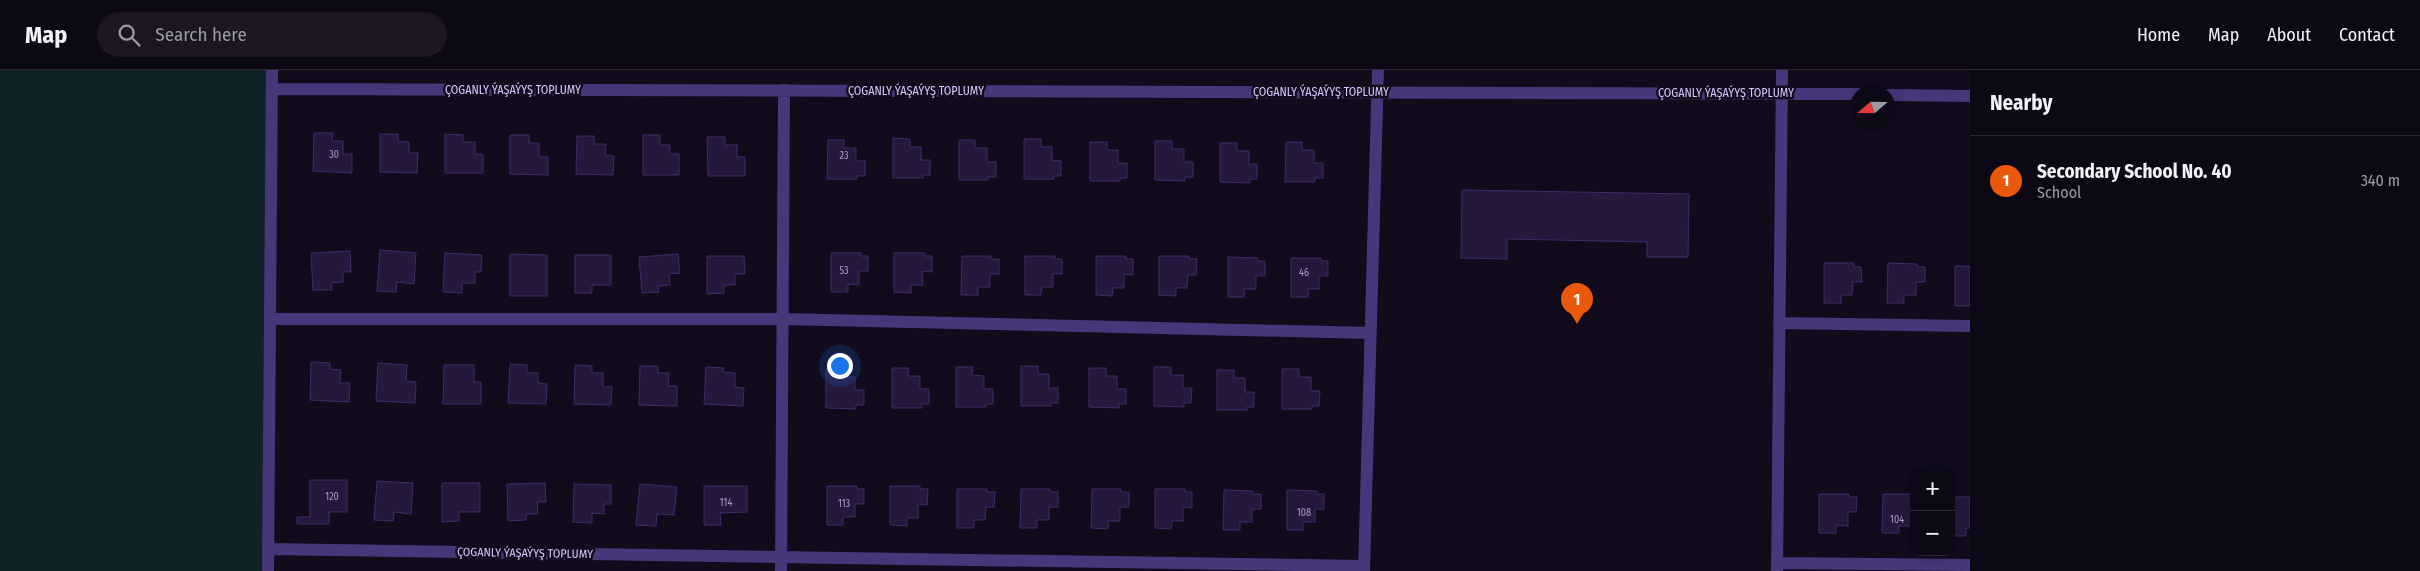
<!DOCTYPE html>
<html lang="en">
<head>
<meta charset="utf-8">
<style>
  body { margin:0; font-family:"Fira Sans Condensed",sans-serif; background:#1b1622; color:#f1f3f6 }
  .controls { position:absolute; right:15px; bottom:15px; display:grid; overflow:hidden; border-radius:10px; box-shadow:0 2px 12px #0003 }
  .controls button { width:45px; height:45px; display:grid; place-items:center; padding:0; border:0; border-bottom:1px solid #2d2934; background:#0d0815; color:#f1f3f6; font:25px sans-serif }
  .compass { position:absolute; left:1850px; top:15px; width:45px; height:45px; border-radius:50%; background:#0d0815; box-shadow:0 2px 12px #0003; rotate:250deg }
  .you { position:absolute; left:839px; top:295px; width:18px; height:18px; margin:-12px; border:4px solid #fff; border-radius:50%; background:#1a73e8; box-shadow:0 0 0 8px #1a73e833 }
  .badge { display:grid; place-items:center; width:32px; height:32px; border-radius:50%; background:#ea580c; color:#fff; font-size:16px; font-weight:700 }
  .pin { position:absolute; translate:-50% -41px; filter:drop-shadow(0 1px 2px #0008) }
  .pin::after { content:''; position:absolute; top:26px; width:18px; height:15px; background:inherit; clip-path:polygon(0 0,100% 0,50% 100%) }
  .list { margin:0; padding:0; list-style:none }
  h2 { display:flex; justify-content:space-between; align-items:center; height:65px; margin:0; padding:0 20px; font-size:21px }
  h2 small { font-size:16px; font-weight:400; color:#9a9aa0 }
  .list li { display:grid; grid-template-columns:32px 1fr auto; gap:15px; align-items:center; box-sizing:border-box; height:90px; padding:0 20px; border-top:1px solid #2d2934 }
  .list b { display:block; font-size:19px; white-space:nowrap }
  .list p { margin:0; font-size:16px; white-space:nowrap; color:#9a9aa0 }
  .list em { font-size:16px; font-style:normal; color:#9a9aa0 }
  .icon { flex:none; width:28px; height:28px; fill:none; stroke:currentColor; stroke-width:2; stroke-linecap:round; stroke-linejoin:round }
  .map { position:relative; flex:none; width:1970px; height:501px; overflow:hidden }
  header { display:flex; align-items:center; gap:30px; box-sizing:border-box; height:70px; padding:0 25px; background:#0d0815; border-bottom:1px solid #2d2934 }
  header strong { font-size:24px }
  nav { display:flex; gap:28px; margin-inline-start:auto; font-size:18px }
  .search { width:350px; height:45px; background:#1b1622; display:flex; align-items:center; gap:12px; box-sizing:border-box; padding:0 18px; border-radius:28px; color:#9a9aa0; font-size:19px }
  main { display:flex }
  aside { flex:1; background:#0d0815 }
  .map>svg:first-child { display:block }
  .green { fill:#0f2225 }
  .building { fill:#26183c; stroke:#422a68 }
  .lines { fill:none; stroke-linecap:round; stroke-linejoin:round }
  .minor { stroke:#46377a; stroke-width:12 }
  .labels { text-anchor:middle; stroke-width:5; stroke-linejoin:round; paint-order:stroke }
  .number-label { font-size:10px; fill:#ab9bce }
  .street-label { font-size:12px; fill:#d7c7fe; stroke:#110b1c }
</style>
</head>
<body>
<header>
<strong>Map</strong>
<div class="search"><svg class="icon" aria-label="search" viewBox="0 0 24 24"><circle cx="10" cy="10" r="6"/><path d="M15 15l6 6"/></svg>Search here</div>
<nav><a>Home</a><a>Map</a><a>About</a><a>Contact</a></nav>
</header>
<main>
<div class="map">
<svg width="1970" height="501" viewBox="0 0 1970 501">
  <rect width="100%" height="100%" fill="#110b1c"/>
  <!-- green -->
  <path class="green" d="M0 0H269L263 501H0Z"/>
  <!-- building -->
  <path class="building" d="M314 63H333L332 71H343V84H352V103L313 101Z
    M380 64H398V71L409 72V83H418L417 103 380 102Z
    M445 64 463 65V72H475V84L483 85V103H445Z
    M510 65H529V73H539V87H548V105L510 104Z
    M643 65H660V75H670V84H679V105H643Z
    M577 66H594V74H606L605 85 614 86 613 105 576 104Z
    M707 67H725V75H737V87H745V106H708Z
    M893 68 910 69V77H921V90H930V105H923V108H893Z
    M1024 69H1041V77H1052V90L1061 91V106H1054V109H1024Z
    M828 70H844V78H856V91H865V106H857V109H827Z
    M959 70H975V78H987V92H996V107H988V110H959Z
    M1155 71H1172V79H1184V92H1193V107H1185V111L1155 110Z
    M1090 72H1107V80H1118V93H1127V108H1120V111H1090Z
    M1286 72H1302V80H1314V93H1323V108H1315V112H1285Z
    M1220 73H1237V81H1249V94H1257V109H1250V113L1220 112Z
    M1462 120 1689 124 1688 187H1647V172L1507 169V189L1461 188Z
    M380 180 416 183 414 214 397 212 396 222 377 221Z
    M350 181 351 202H343V212L331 213 332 220H313L311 183Z
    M445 183 482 185 481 202H475V213H462V223L443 222Z
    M831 183H861V186H868V201H859V215L848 214V222H831Z
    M894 183H924V186H932V202L922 201 923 215H911V223L894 222Z
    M510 184 547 185V226H510Z
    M678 184 680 203 669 204 670 215 658 216 659 222 642 223 639 187Z
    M575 185H611V215H592V223H575Z
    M707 186H744L745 204H735V215H724V223L707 224Z
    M962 186H991V189H999V204H990V217H978V225H961Z
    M1025 186H1055V189H1062V204H1053V217H1042L1041 225H1025Z
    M1096 186H1126V189H1133V205L1124 204V218H1113L1112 226 1096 225Z
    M1159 186H1189V189H1197L1196 205H1188L1187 218H1176V226L1159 225Z
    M1228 187 1258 188 1257 191H1265V206H1256V219H1244V227H1228Z
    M1291 188H1321V191H1328V206H1319V219H1308V227H1291Z
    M1824 193H1854V197H1861L1862 212H1853L1852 225H1841V233H1824Z
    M1888 193 1917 194V197H1925V212H1916V225H1904V233H1887Z
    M1955 196H1970V236H1955Z
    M311 292 330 293V299L341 300 340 313H350L349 332 310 330Z
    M378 293 407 295 406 311 416 312 415 333 376 331Z
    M510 294 527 295V303H538V313L547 314 546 334 508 333Z
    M444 295H474V312H481V334H443Z
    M575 295 592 296V303H603V317H612L611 335 574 334Z
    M640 296H658V303H669L668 316H677V336L639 335Z
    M1021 296H1038V304H1049V318H1058V333H1051V336H1021Z
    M706 297 724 298 723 302 735 303V317L744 318 743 336 704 334Z
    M956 297H973L972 305 984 306V319H993V334H985L986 337H956Z
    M1154 297H1171V305H1183V318H1192L1191 333H1184V337L1154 336Z
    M892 298H909L908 306H920V319H929V334H921L922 338H892Z
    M1089 298H1106V306H1117V319H1126V334H1119V338L1089 337Z
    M826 299H843V307H855V320H864V335H856V339L826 338Z
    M1282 299H1299V307H1311V321H1320L1319 336H1312V339H1282Z
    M1217 300H1234V308H1245V322H1254V337H1247V340H1217Z
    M310 410H347V442H329V454H297V447H310Z
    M377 411 413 413 411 444 394 442 393 451 374 450Z
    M442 413H480V442H459V451L442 452Z
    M545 413 546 432H537L538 444H526V450L508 451 507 414Z
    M574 414 611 415V434H604V444L592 443V453L573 452Z
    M640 414 677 417 674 445 657 444 656 456 636 455Z
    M704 416H747V442L720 443 721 455H704Z
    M827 416H857V419H864V434H855V447H843V455H827Z
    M890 416H920V419H928L927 435 918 434V448H907V456L890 455Z
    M957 419H987V422H995L994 437H986L985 450H974V458H957Z
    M1021 419H1050V422H1058V437H1049V450H1037V458H1020Z
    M1092 419H1121V422H1129V437H1120V451H1108V459L1091 458Z
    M1155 419H1185V422H1192V438L1183 437V451H1172L1171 459 1155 458Z
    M1224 420 1253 421V424H1261V439H1252V452H1240V460H1223Z
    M1287 420 1317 421V424H1324V439H1315V452H1303V460H1287Z
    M1819 424H1849V427H1857L1856 442H1848V456L1836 455V463H1819Z
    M1883 424H1912L1914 442H1911V456H1899V463H1882Z
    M1951 427H1970V458H1966V466H1951Z"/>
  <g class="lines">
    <!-- minor -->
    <path class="minor" d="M272 19 1858 24
      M1888 25 1970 26
      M270 249H783L1370 263
      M1779 253 1970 256
      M268 479 1364 496
      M1777 493 1970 495
      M268 501 272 0
      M781 501 784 20
      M1364 501 1378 0
      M1777 501 1782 0"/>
  </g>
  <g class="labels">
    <!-- number labels -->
    <g class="number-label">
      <text x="334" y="88">30</text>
      <text x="844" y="89">23</text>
      <text x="844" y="204">53</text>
      <text x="1304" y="206">46</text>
      <text x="332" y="430">120</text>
      <text x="726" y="436">114</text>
      <text x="844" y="437">113</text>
      <text x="1304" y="446">108</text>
      <text x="1897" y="453">104</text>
    </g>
    <!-- street labels -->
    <g class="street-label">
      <text x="513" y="24">ÇOGANLY ÝAŞAÝYŞ TOPLUMY</text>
      <text x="916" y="25">ÇOGANLY ÝAŞAÝYŞ TOPLUMY</text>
      <text x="1321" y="26">ÇOGANLY ÝAŞAÝYŞ TOPLUMY</text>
      <text x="1726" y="27">ÇOGANLY ÝAŞAÝYŞ TOPLUMY</text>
      <text transform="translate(525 483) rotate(1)" y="4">ÇOGANLY ÝAŞAÝYŞ TOPLUMY</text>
    </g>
  </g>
</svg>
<div class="controls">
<button>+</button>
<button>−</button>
</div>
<svg class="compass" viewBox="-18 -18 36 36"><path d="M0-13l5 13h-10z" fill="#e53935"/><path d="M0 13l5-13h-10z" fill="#9a9aa0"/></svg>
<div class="you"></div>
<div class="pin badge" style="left:1577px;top:254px">1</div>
</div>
<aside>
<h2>Nearby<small></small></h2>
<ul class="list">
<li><span class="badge">1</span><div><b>Secondary School No. 40</b><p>School</p></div><em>340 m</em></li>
</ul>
</aside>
</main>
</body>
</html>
